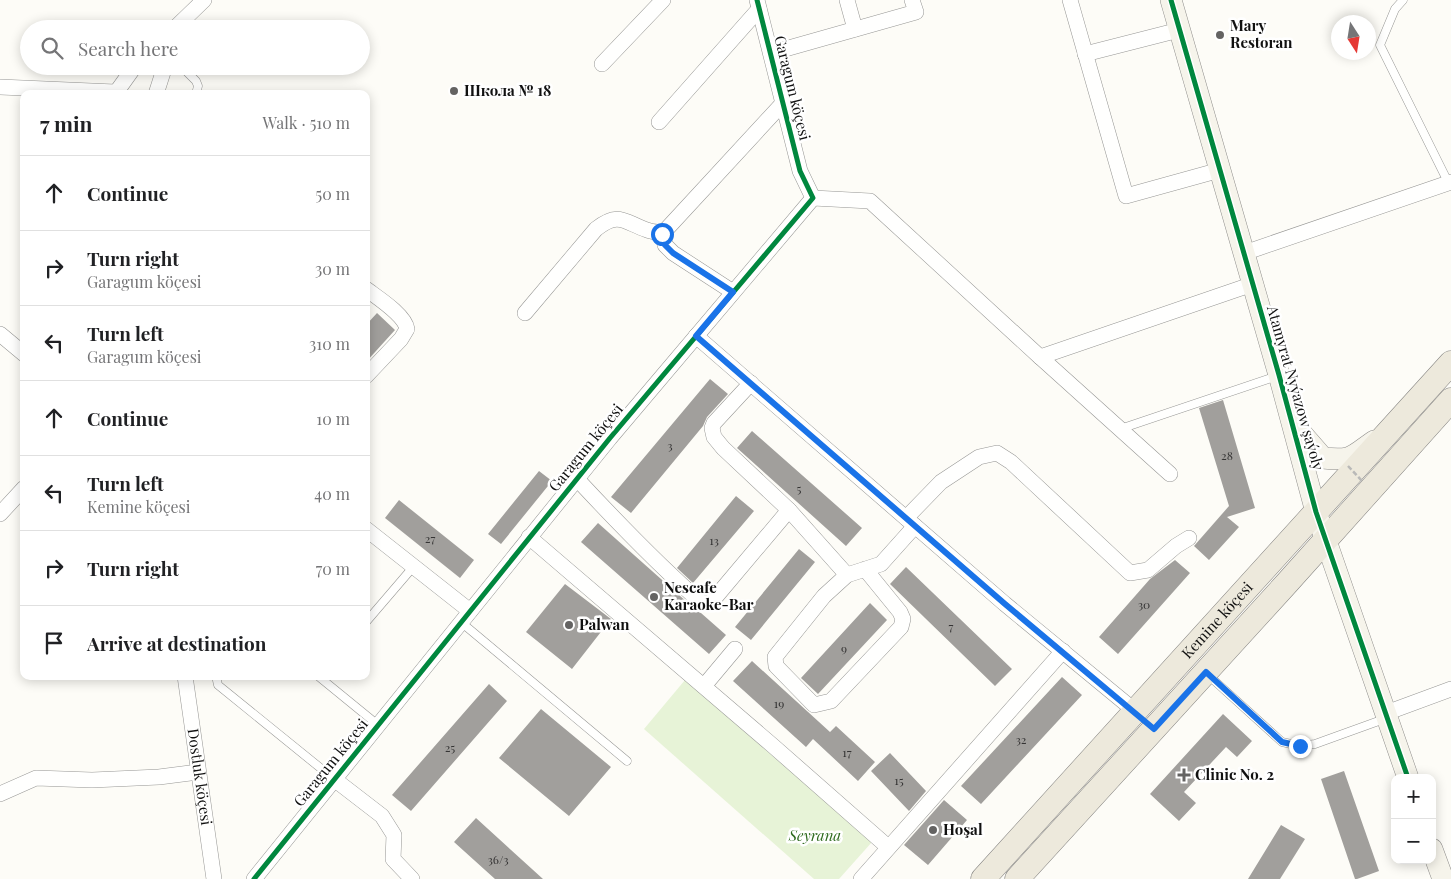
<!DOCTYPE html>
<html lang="en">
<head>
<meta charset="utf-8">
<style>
  body { margin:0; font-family:"Playfair Display",serif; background:#f6f6f6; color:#202124 }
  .controls { position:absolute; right:15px; bottom:15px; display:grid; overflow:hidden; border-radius:10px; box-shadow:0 2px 12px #0003 }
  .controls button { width:45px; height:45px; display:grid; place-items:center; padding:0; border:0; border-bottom:1px solid #e0e0e0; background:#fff; color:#202124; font:25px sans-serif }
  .compass { position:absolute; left:1331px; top:15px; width:45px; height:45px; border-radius:50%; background:#fff; box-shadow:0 2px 12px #0003; rotate:168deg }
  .stop { position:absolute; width:15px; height:15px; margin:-11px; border:4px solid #1a73e8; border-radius:50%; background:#fff }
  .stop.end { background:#1a73e8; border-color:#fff; box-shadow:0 1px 5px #0008 }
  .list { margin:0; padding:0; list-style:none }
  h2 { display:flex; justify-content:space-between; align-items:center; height:65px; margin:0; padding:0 20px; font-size:21px }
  h2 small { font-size:16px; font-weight:400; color:#757577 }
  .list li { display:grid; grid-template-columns:32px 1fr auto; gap:15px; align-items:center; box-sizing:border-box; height:75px; padding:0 20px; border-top:1px solid #e0e0e0 }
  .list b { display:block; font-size:19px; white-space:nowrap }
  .list p { margin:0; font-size:16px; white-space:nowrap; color:#757577 }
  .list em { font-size:16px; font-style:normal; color:#757577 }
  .icon { flex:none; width:28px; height:28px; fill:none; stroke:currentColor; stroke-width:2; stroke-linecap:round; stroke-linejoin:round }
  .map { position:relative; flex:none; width:1451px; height:879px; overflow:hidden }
  .search { position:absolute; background:#fff; box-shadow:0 2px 12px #0003; left:20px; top:20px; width:350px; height:55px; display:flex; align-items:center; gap:12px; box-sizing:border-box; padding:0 18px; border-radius:28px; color:#757577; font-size:19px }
  .panel { position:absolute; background:#fff; box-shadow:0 2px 12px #0003; left:20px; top:90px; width:350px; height:590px; border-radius:10px }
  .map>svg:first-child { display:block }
  .green { fill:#e7f3d7 }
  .building { fill:#a19f9c }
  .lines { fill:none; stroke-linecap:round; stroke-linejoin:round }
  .lane-casing { stroke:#979795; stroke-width:9 }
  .street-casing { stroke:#979795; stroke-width:16 }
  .secondary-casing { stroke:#8e8d8b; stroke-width:22 }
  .primary-casing { stroke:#858482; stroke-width:25 }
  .lane { stroke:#fffffe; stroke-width:8 }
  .street { stroke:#fffffe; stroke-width:15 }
  .secondary { stroke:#f6f4eb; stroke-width:21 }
  .primary { stroke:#ede9dc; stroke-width:24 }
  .path-bridge { stroke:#b9b9b8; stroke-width:2.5; stroke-dasharray:5 2.5; stroke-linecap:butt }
  .cycleway-casing { stroke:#fff; stroke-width:8 }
  .cycleway { stroke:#00873e; stroke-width:5 }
  .route { stroke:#1a73e8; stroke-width:6 }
  .poi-dot { fill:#646362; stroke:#fff; stroke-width:2 }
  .labels { text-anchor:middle; stroke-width:5; stroke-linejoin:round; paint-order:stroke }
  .number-label { font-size:12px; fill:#353434 }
  .poi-label { font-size:15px; font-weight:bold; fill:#111; stroke:#fff; text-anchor:start }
  .street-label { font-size:15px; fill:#111; stroke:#fff }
  .park-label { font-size:15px; font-style:italic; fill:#2f6b1f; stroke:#fff }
</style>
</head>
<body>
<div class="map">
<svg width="1451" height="879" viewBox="0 0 1451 879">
  <rect width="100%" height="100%" fill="#fdfcf7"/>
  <!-- green -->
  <path class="green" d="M685 680 872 842 839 879H814L644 729Z"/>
  <!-- building -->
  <path class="building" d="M377 313 395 330 366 362V325Z
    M710 379 728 394 707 417 703 426 631 513 611 497Z
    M1223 400 1255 508 1227 517 1239 527 1209 560 1194 546 1229 506 1199 408Z
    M752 431 862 528 846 546 737 448Z
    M539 471 552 481 501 544 488 534Z
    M736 496 754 511 693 583 677 568Z
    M399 500 474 560 460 578 385 518Z
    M598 523 697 611 701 613 726 635 709 654 581 542Z
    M799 549 815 562 751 640 735 627Z
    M1175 560 1190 573 1118 654 1099 637 1150 579Z
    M906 567 1012 669 995 686 890 584Z
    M565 584 611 619 572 669 526 632Z
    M870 603 887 620 818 694 801 678Z
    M752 661 830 732 836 726 875 762 858 781 813 739 806 747 733 681Z
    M1062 677 1082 695 981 804 961 786Z
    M489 684 507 701 411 811 392 795Z
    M541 709 611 767 569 816 499 758Z
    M1223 714 1252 741 1237 757 1226 747 1184 792 1196 803 1179 821 1150 794Z
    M890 753 926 791 909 811 871 771Z
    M1344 771 1379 871 1357 879H1355L1321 779Z
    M944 800 967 820 928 865 904 845Z
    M476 818 543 879H495L454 842Z
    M1281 825 1305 839 1280 879H1248Z"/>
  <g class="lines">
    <defs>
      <path id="lane" d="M1403 0 1395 9 1380 45 1448 182
        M181 66 196 81 198 86 196 94
        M1120 429 1277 376
        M366 622 414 566
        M462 623 627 761
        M1207 674 1282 742 1300 746 1315 744 1387 718
        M216 676 218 685 334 779
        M318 676 378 725"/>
      <g id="street">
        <path d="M847 0 855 29"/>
        <path d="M1070 0 1126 196 1220 170"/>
        <path d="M174 29 204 0"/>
        <path d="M771 53 916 12 912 0"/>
        <path d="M1085 54 1179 30"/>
        <path d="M602 64 663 0"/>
        <path d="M0 87 115 92"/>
        <path d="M115 94 135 66"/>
        <path d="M156 94 165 66"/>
        <path d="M659 122 759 9"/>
        <path d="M813 198 870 201 1040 357 1253 284"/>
        <path d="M1244 253 1451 182"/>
        <path d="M366 289C378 298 405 315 407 329L401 339 366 376"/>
        <path d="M733 292 673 253 665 245 663 233 783 103"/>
        <path d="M525 313 596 229C619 211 624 222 647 230 652 232 657 232 663 233"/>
        <path d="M0 334 24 354"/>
        <path d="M696 336 1005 604 1135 711"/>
        <path d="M1040 357 1170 474"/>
        <path d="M751 383 714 423 712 428 714 437 723 448 789 510 847 575"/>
        <path d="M577 479C617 522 658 565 703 604H709L714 599 789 510"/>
        <path d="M0 514 24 488"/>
        <path d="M906 518 941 482 979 457 997 453 1011 462 1130 573 1148 570 1176 546 1189 538"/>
        <path d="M366 529 470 611"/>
        <path d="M529 537 772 745 888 847"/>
        <path d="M865 569 900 612 903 619 901 627 831 701 814 705 776 666 775 657 824 596 847 575 881 564 915 526"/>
        <path id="s1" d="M185 676 214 879"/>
        <path d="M704 686 735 649"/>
        <path d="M1386 713 1451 689"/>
        <path d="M334 779 382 816 394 835 393 859 412 879"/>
        <path d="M0 794 36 778 92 780 159 777 198 772"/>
        <path d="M254 879 610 438 813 198 800 171 757 0"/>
        <path d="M861 879 1063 651"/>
      </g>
      <path id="secondary" d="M1171 0 1279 375 1316 512 1408 778
        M1296 427 1323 458C1353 461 1351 457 1374 441
        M1432 849 1443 879"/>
      <g id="primary">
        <path id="s2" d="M983 879 1451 363"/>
        <path d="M1017 879 1287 583 1451 400"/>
      </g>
    </defs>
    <!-- lane casing -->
    <use href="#lane" class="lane-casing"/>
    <!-- street casing -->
    <use href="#street" class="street-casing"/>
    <!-- secondary casing -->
    <use href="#secondary" class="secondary-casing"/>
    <!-- primary casing -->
    <use href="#primary" class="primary-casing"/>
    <!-- lane -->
    <use href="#lane" class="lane"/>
    <!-- street -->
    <use href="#street" class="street"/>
    <!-- secondary -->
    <use href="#secondary" class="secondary"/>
    <!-- primary -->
    <use href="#primary" class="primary"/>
    <!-- path-bridge -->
    <path class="path-bridge" d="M1348 466 1363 482"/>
    <defs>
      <path id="cycleway" d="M1171 0 1279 375 1316 512 1408 778
        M254 879 610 438 813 198 800 171 757 0"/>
    </defs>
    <!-- cycleway casing -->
    <use href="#cycleway" class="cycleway-casing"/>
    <!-- cycleway -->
    <use href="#cycleway" class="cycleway"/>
  </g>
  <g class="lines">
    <!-- route -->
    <path class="route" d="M662 234 665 245 673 253 733 292 696 336 1005 604 1154 729 1206 672 1282 742 1300 746"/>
  </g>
  <!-- markers -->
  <g class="poi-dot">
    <circle cx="1220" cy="35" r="5"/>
    <circle cx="454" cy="91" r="5"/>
    <circle cx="654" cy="597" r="5"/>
    <circle cx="569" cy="625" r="5"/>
    <path d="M1181.5 767.5h5v5h5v5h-5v5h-5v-5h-5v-5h5z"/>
    <circle cx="933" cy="830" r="5"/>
  </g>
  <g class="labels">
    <!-- number labels -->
    <g class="number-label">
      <text x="670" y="450">3</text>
      <text x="1227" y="460">28</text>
      <text x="799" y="493">5</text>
      <text x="430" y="543">27</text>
      <text x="714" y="545">13</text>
      <text x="1144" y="609">30</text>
      <text x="951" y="631">7</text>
      <text x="844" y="653">9</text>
      <text x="779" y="708">19</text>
      <text x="1021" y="744">32</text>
      <text x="450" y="752">25</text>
      <text x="847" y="757">17</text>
      <text x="899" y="785">15</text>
      <text x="498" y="864">36/3</text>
    </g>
    <!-- poi labels -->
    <g class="poi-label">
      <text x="1230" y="31">Mary<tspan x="1230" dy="17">Restoran</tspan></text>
      <text x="464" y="96">Школа № 18</text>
      <text x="664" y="593">Nescafe<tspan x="664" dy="17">Karaoke-Bar</tspan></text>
      <text x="579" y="630">Palwan</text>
      <text x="1195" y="780">Clinic No. 2</text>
      <text x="943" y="835">Hoşal</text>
    </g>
    <!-- street labels -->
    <g class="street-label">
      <text transform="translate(792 88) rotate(76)" y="5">Garagum köçesi</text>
      <text transform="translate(1295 388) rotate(74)" y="5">Atamyrat Nyýazow şaýoly</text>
      <text transform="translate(586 448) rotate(-51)" y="5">Garagum köçesi</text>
      <text dy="5" stroke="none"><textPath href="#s2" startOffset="349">Kemine köçesi</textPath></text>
      <text transform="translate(331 763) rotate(-51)" y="5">Garagum köçesi</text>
      <text dy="5" stroke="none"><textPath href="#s1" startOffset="102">Dostluk köçesi</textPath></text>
    </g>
    <!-- park labels -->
    <g class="park-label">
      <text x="815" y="841">Seyrana</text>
    </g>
  </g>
</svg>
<div class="controls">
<button>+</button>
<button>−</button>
</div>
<svg class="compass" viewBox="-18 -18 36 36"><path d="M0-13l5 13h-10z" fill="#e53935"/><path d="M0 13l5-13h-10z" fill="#757577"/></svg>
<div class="stop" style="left:662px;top:234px"></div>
<div class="stop end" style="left:1300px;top:746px"></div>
<div class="search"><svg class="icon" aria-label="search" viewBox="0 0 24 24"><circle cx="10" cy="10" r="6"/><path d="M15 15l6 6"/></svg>Search here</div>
<section class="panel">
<h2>7 min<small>Walk · 510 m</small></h2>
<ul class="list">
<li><svg class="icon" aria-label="ahead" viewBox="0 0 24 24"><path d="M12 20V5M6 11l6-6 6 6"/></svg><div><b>Continue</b></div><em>50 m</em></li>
<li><svg class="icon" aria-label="right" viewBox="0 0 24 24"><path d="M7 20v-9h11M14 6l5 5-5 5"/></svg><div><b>Turn right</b><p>Garagum köçesi</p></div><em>30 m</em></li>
<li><svg class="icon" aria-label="left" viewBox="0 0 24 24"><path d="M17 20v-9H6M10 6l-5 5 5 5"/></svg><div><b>Turn left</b><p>Garagum köçesi</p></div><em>310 m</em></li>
<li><svg class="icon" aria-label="ahead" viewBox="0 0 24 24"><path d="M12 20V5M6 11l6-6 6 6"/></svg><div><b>Continue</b></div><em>10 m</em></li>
<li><svg class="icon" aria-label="left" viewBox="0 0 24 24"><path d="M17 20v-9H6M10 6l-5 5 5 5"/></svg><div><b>Turn left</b><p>Kemine köçesi</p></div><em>40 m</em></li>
<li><svg class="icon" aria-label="right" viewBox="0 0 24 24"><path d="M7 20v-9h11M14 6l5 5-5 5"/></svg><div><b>Turn right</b></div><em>70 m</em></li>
<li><svg class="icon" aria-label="arrive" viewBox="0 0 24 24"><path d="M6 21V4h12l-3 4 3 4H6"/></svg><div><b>Arrive at destination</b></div></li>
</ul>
</section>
</div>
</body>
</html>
